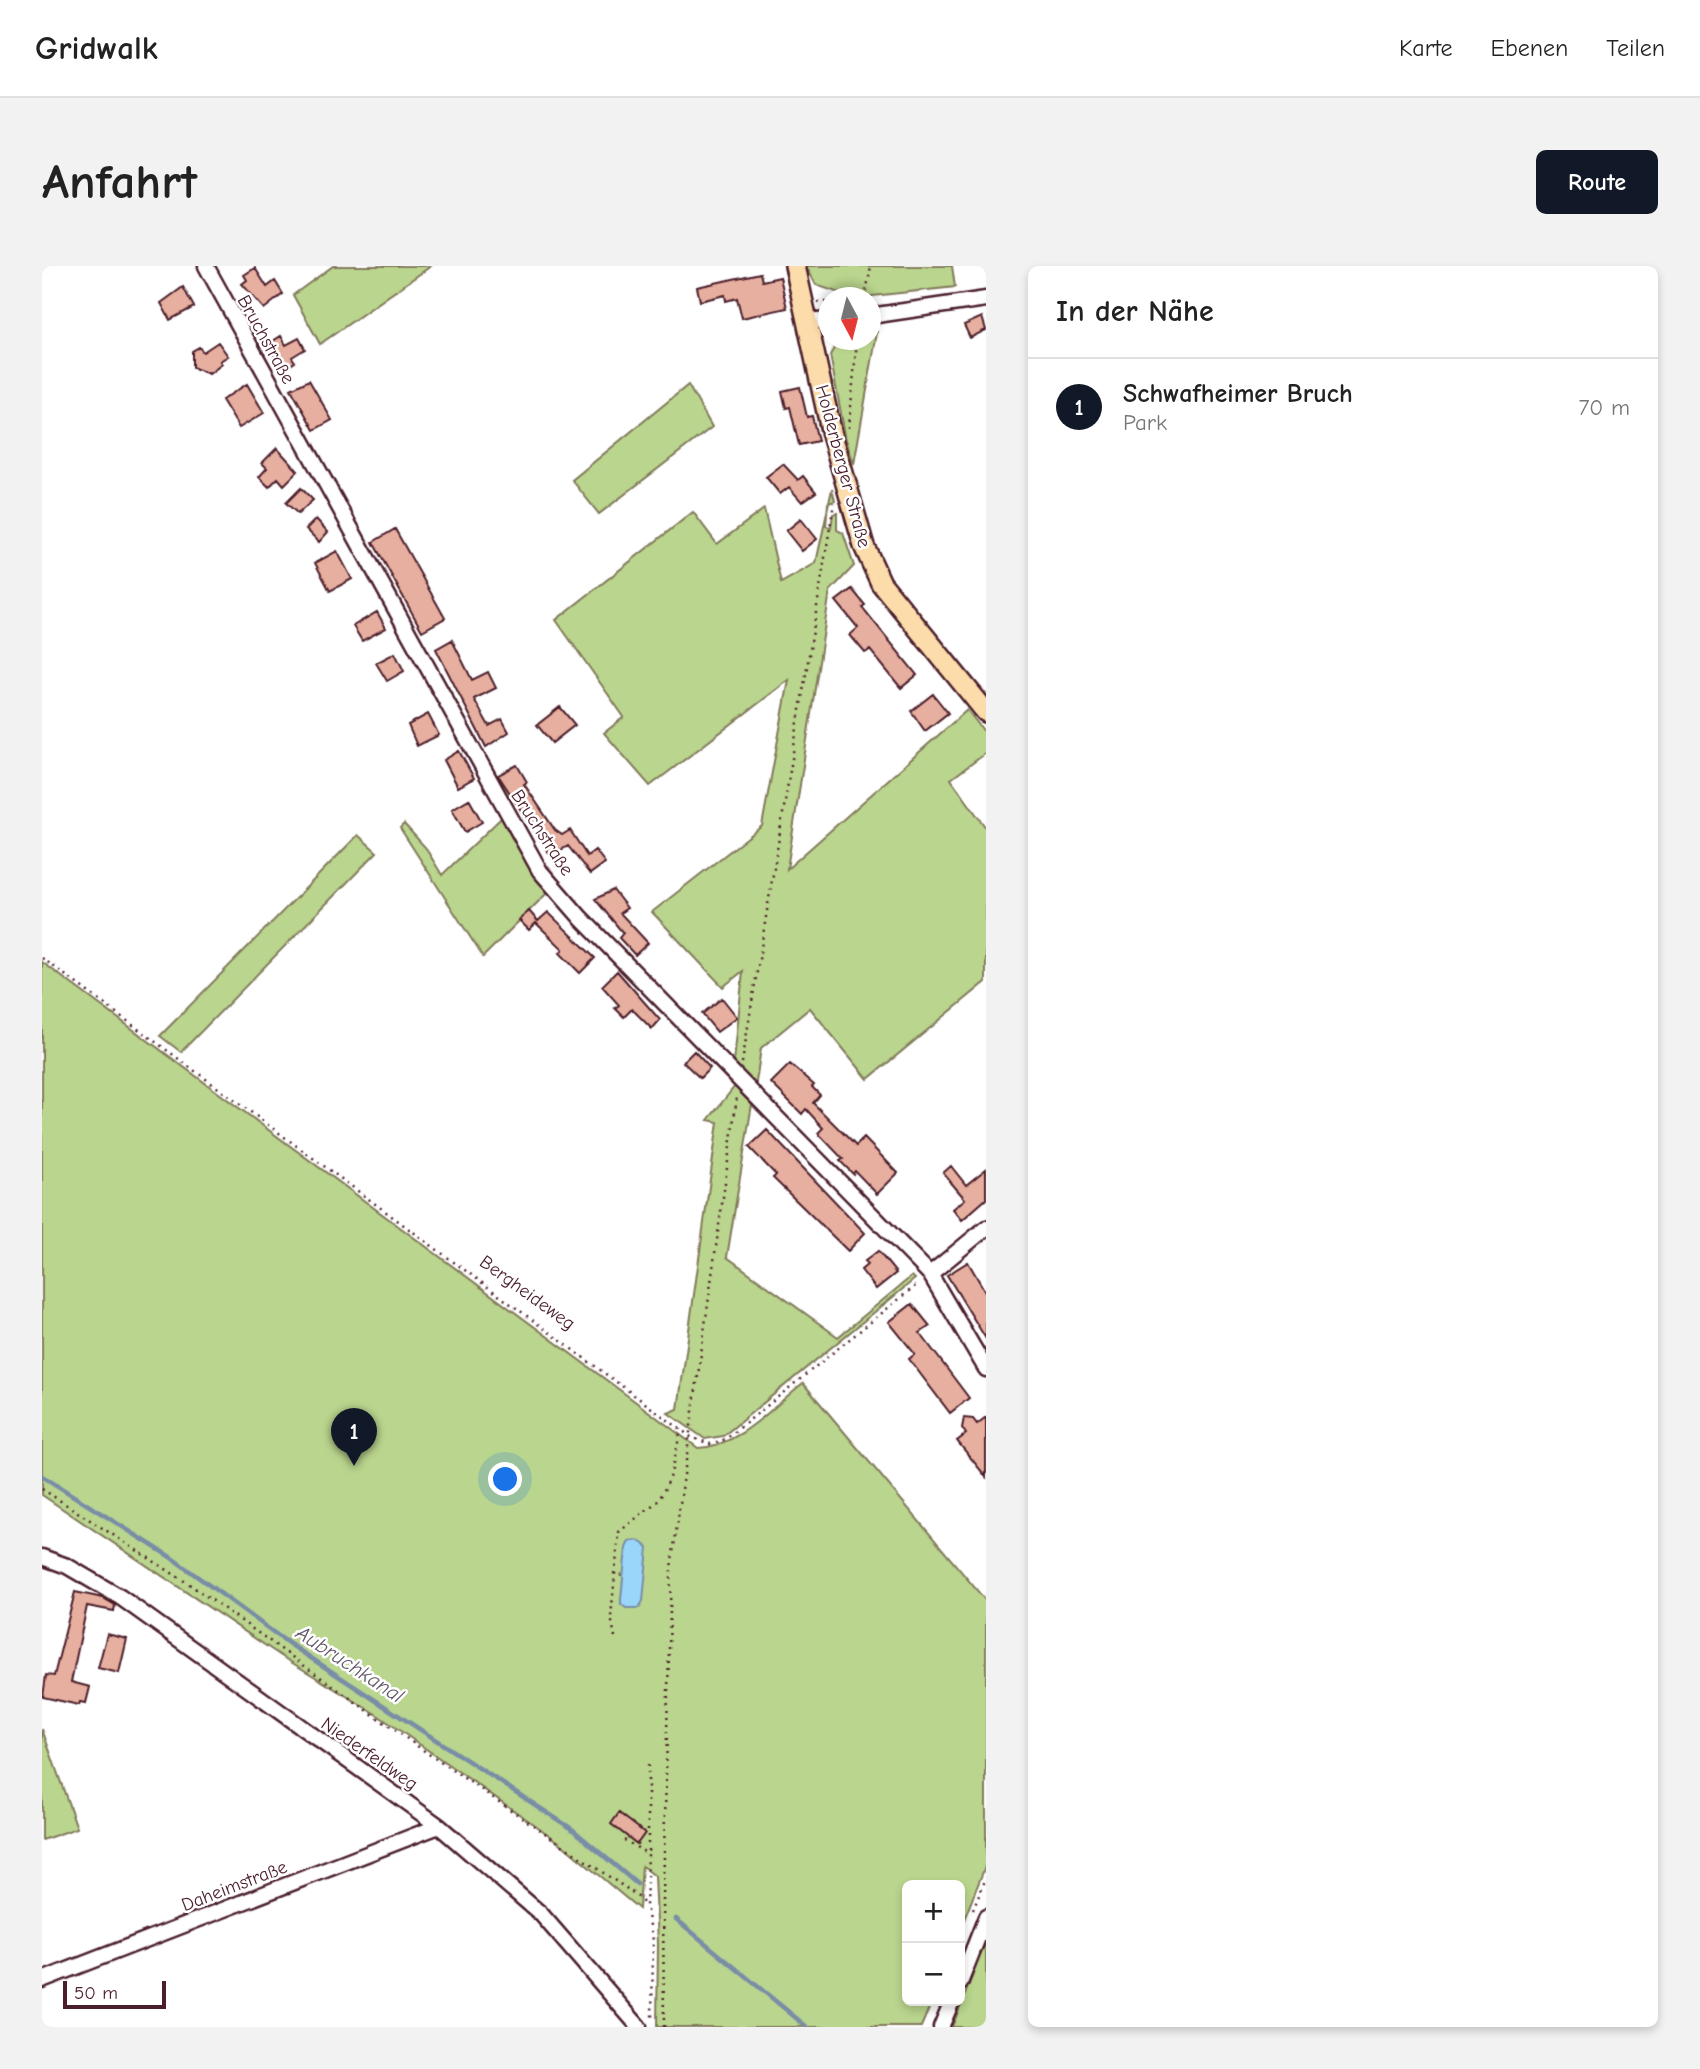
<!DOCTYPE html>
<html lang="de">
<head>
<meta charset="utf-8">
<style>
  body { margin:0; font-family:"Comic Neue",sans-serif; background:#f2f2f2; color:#222 }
  .controls { position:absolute; right:21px; bottom:21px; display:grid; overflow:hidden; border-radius:10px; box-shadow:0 4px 10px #0003 }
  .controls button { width:63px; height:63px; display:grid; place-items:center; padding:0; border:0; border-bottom:2px solid #e0e0e0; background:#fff; color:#222; font:35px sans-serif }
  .compass { position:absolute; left:776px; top:21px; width:63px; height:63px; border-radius:50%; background:#fff; box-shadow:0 4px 10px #0003; rotate:173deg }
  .scale { position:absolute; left:21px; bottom:18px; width:103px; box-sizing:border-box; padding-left:7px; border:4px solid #4a1f2b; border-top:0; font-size:19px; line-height:24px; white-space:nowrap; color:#4a1f2b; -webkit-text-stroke:5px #fff; paint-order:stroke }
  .you { position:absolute; left:464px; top:1214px; width:24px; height:24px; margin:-18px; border:5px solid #fff; border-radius:50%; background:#1a73e8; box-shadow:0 0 0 10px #1a73e833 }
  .badge { display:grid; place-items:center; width:46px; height:46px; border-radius:50%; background:#111827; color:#fff; font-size:23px; font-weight:700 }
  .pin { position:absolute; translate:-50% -58px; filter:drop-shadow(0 2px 4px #0008) }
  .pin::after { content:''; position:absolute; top:37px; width:24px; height:21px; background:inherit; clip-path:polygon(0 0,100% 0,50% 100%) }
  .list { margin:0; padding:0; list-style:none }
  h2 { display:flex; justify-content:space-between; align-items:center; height:91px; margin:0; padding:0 28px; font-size:30px }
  h2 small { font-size:23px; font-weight:400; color:#767676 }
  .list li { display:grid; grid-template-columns:46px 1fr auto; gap:21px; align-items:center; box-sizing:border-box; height:98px; padding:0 28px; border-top:2px solid #e0e0e0 }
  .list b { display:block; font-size:26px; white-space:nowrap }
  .list p { margin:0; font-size:23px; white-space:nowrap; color:#767676 }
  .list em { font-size:23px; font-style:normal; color:#767676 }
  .map { position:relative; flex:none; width:944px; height:1761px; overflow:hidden; border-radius:10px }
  header { display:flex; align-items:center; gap:42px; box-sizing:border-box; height:98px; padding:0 35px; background:#fff; border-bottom:2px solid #e0e0e0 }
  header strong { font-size:33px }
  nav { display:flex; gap:38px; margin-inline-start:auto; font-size:24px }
  .intro { display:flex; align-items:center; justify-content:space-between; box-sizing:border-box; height:168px; padding:0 42px }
  h1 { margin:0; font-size:49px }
  .button { padding:18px 32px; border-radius:10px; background:#111827; color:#fff; font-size:24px; font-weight:700 }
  main { display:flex; gap:42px; padding:0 42px }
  aside { flex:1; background:#fff; border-radius:10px; box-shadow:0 4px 10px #0003 }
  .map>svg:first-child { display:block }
  .green { fill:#bad58d; stroke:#827a5c; stroke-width:2 }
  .water { fill:#99d6fa; stroke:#798da7; stroke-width:2 }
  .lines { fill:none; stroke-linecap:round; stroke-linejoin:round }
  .stream { stroke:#798da7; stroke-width:4.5 }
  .building { fill:#e7af9f; stroke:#4a1f2b; stroke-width:2 }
  .minor-casing { stroke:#4a1f2b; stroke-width:19 }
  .major-casing { stroke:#4a1f2b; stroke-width:24 }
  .path { stroke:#4a1f2b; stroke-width:2.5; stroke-dasharray:2 5; stroke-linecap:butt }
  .minor { stroke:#fff; stroke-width:14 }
  .major { stroke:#fcdcab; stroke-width:19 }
  .labels { text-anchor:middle; stroke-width:5; stroke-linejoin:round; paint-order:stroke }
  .street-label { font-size:19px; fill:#4a1f2b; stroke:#fff }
  .water-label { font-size:21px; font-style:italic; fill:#625669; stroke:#fff }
</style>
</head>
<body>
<header>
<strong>Gridwalk</strong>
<nav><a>Karte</a><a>Ebenen</a><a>Teilen</a></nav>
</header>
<div class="intro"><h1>Anfahrt</h1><a class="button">Route</a></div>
<main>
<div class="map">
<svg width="944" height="1761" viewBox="0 0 944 1761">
  <rect width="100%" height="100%" fill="#fff"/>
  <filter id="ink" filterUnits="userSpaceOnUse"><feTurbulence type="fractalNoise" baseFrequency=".0143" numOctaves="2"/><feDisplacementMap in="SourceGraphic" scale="14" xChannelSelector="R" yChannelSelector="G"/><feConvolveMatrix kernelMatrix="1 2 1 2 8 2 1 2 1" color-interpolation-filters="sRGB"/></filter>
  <g filter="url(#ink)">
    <!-- green -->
    <path class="green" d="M291 0H389L278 78 251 29Z
      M764 0H910L913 21 812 32 774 19Z
      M835 66V67L812 198 804 174 788 89 797 74H828L829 67Z
      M646 119 670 161 557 248 530 214Z
      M790 223 793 235 786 237 784 260 789 262 791 248 795 247V264L801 267 812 300 788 325 745 603 925 444 944 468V487L909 513 944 562V716L826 813 768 742 719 782 713 823 692 796 701 705 681 721 610 646 720 560 747 414 608 520 562 467 582 451 514 354 651 246 675 278 722 243 739 317 774 297Z
      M459 552 506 626 441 691 358 562 362 558 383 581 400 609Z
      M316 569 335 586 139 786 118 770Z
      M0 696 656 1182C698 1180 729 1142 761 1117L944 1335V1598L918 1664V1619H865V1735H890L879 1761H615L616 1678 613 1610 600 1600 597 1643 517 1576 337 1450 239 1390 0 1229Z
      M693 820 710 838 685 991 796 1071 870 1010 873 1013 681 1170 663 1173 626 1147 636 1143 676 856 666 854Z
      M0 1463 35 1562 0 1574Z
      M944 1676V1761H910Z"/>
    <!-- water -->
    <path class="water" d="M595 1274 606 1281 601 1335 597 1342H584L579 1338V1333L584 1282 587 1275Z"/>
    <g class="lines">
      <!-- stream -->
      <path class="stream" d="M0 1210 130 1292 246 1377 530 1563 595 1618
        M634 1653 765 1761"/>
    </g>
    <!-- building -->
    <path class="building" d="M213 2 225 21 233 15 241 28 222 43 200 18 205 14 202 9Z
      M718 7 720 15 738 11 745 42 700 52 695 32 684 35 683 29 658 35 655 21Z
      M141 21 152 41 128 54 119 37Z
      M940 51 944 64 928 72 922 59Z
      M239 70 244 79 257 72 263 83 250 91 253 96 240 104 226 78Z
      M176 76 186 90 178 95 180 98 167 108 150 101V85L157 81 161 86Z
      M267 114 290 154 272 164 249 123Z
      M205 118 222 147 197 162 180 134Z
      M758 121 765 151 770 150 776 175 757 179 748 141 744 142 740 125Z
      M235 182 256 205 242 219 236 212 227 221 217 211 225 202 220 197Z
      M741 198 756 214 761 210 774 226 760 236 747 221 738 228 724 211Z
      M259 222 271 234 256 248 244 237Z
      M274 253 286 266 277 276 264 263Z
      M759 253 775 273 760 285 744 265Z
      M353 263 403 352 380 365 331 276Z
      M295 285 310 313 288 325 273 297Z
      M810 323 823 339 820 341 875 409 859 422 828 384 823 387 808 369 816 362 794 335Z
      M335 346 344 362 320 375 311 360Z
      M410 374 430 414 446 406 454 422 432 433 447 460 460 453 467 466 444 481 394 383Z
      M353 387 362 405 345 415 334 397Z
      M891 428 906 447 883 465 869 445Z
      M518 441 533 459 510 477 495 459Z
      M386 448 397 469 375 480 366 459Z
      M417 485 432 512 416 521 402 494Z
      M475 499 485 516 482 518 513 564 520 569 528 564 545 590 553 584 563 597 548 608 526 580 509 590 456 509Z
      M427 533 440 556 423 566 410 543Z
      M571 624 585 642 578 647 606 677 593 689 577 672 581 667 553 633Z
      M487 645 496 655 506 646 553 692 538 707 518 687 521 683 494 657 487 664 477 654Z
      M575 705 618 754 610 763 590 743 582 751 573 742 577 739 560 720Z
      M680 732 695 751 675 766 660 748Z
      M652 785 668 802 658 812 641 796Z
      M748 798 772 819 770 821 778 829 771 837 814 880 822 872 856 907 835 928 813 905 811 908 798 895 801 893 776 867 781 862 764 843 760 848 729 817Z
      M725 864 823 967 806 985 731 912 734 909 707 881Z
      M909 900 924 919 944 903V933L920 954 911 943 923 933 901 907Z
      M836 985 854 1007 834 1023 819 1004 826 998 823 995Z
      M926 996 944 1027V1073L905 1009Z
      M870 1038 888 1060 878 1067 927 1132 908 1147 867 1093 873 1088 847 1056Z
      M944 1151V1211L915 1175 924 1168 920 1162 922 1152 931 1153 935 1158Z
      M33 1326 61 1332 73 1339 72 1345 45 1340 29 1416 48 1421 44 1437 38 1436 37 1439 1 1431 4 1409 12 1410Z
      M65 1368 85 1373 77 1407 56 1402Z
      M577 1547 603 1567 595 1578 569 1558Z"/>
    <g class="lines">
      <defs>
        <path id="minor" d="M164 0 498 605 539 652 888 1008 944 1103
          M828 50 944 33
          M766 56 786 54
          M888 1008 944 962
          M0 1291 25 1300 78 1331 397 1560 499 1648 597 1761
          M0 1714 397 1560
          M918 1717 944 1651
          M899 1761 910 1735"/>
        <path id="major" d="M753 0 790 169 822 280 839 317 944 446"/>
      </defs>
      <!-- minor casing -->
      <use href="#minor" class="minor-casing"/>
      <!-- major casing -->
      <use href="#major" class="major-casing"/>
      <!-- path -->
      <path class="path" d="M823 32 829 0
        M776 36H786
        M807 162 815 74
        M0 692 649 1171 668 1178 684 1173 877 1017
        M700 797 792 237
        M0 1223 150 1320 388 1489 594 1629 604 1640
        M571 1307 581 1309
        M573 1371 569 1351 577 1266 617 1234 628 1212 639 1163
        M606 1499V1588
        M582 1574 606 1588 604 1640 611 1674 610 1755
        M931 1644 944 1612
        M622 1761 621 1630 629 1302 695 831"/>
      <!-- minor -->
      <use href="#minor" class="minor"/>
      <!-- major -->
      <use href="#major" class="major"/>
    </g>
  </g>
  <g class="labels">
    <!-- street labels -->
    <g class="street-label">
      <text transform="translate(225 73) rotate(61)" y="7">Bruchstraße</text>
      <text transform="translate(802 200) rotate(75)" y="7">Holderberger Straße</text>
      <text transform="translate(501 566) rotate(57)" y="7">Bruchstraße</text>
      <text transform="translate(486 1026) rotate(36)" y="7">Bergheideweg</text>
      <text transform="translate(328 1487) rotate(35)" y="7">Niederfeldweg</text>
      <text transform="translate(192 1619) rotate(-21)" y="7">Daheimstraße</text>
    </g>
    <!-- water labels -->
    <g class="water-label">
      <text transform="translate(308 1398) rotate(33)" y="7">Aubruchkanal</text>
    </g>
  </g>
</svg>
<div class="controls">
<button>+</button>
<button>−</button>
</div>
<svg class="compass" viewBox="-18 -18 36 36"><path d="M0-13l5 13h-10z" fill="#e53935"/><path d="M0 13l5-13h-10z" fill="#767676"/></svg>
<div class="scale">50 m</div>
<div class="you"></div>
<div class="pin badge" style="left:312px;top:1200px">1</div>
</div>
<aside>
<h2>In der Nähe<small></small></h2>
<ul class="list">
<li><span class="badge">1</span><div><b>Schwafheimer Bruch</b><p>Park</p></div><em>70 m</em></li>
</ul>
</aside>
</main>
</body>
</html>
